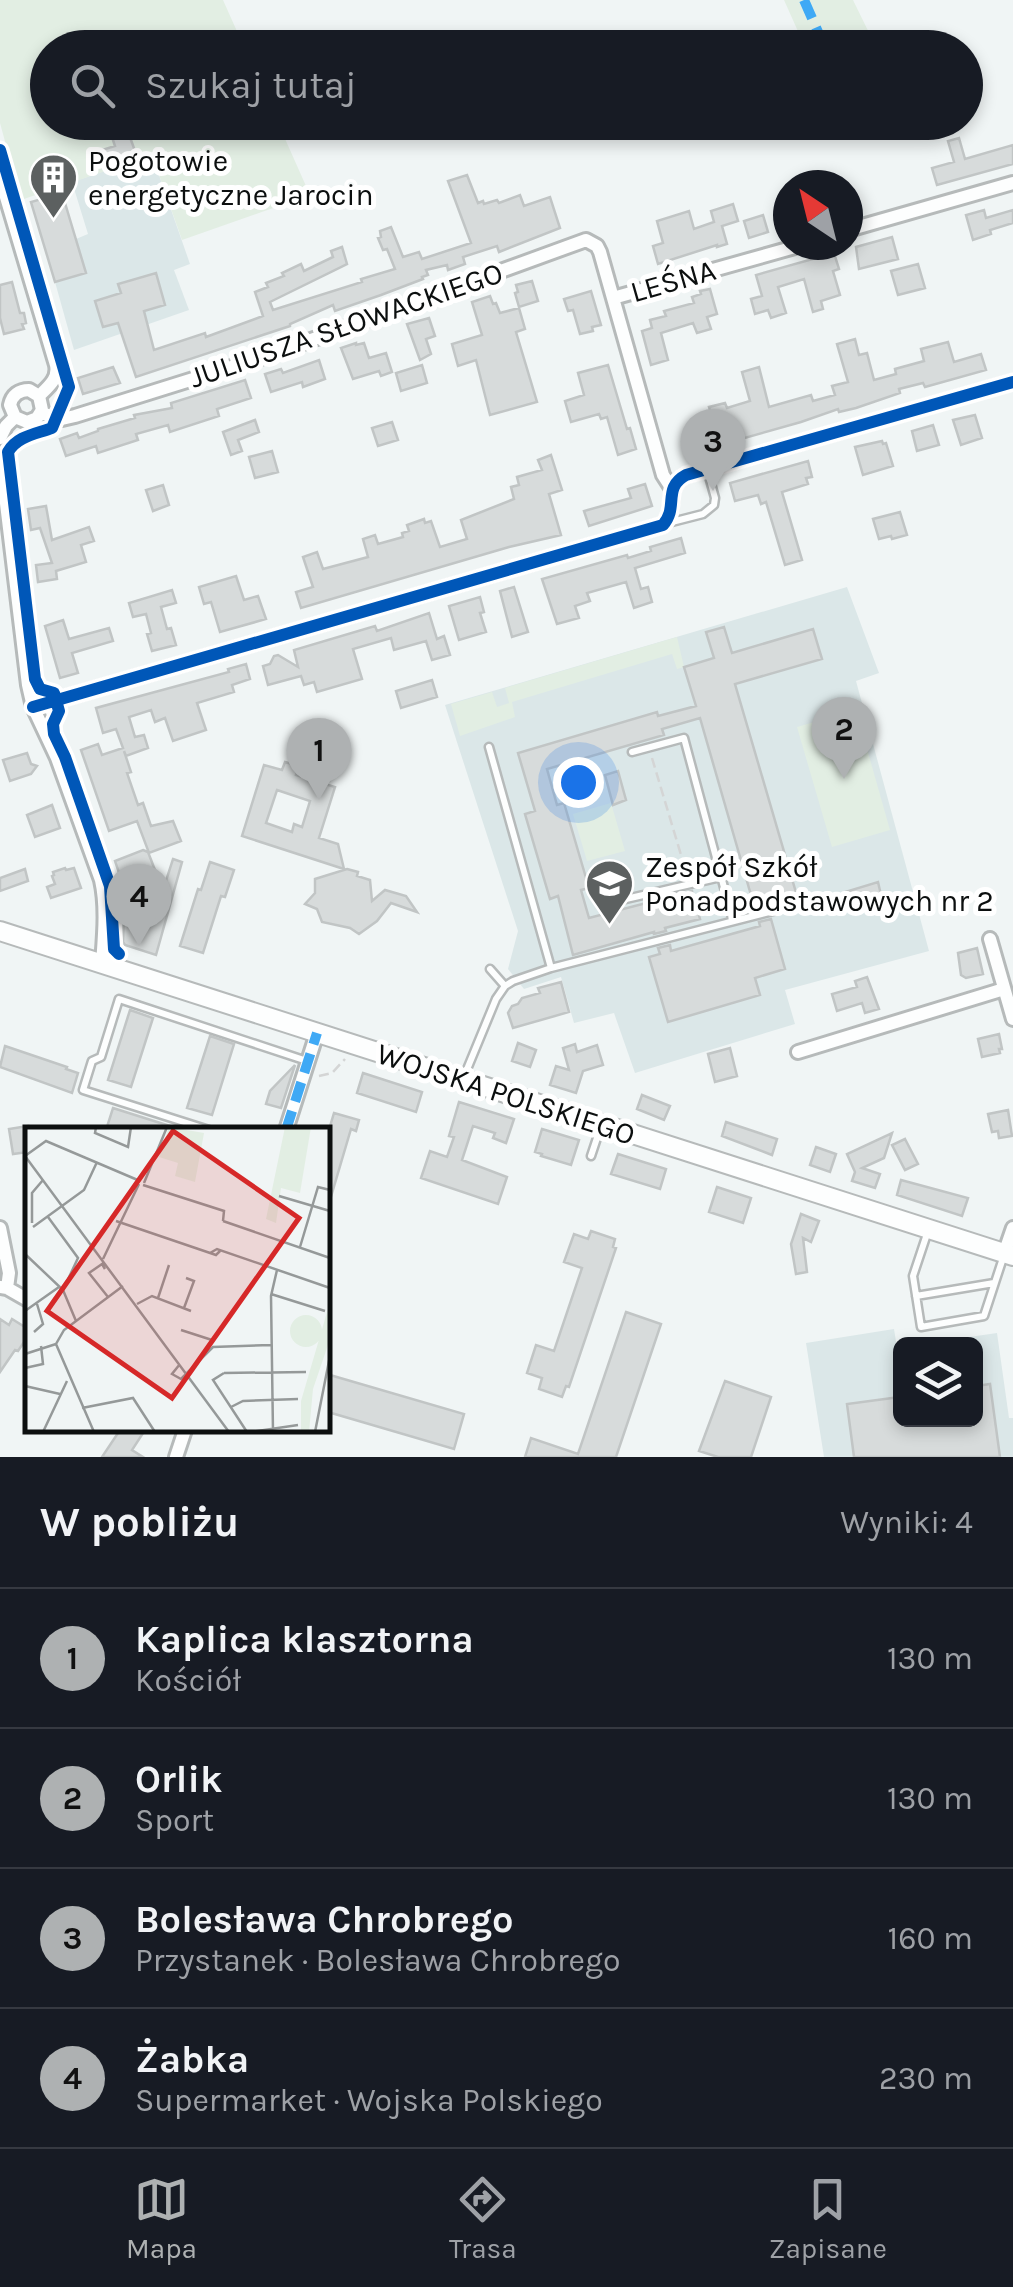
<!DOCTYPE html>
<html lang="pl">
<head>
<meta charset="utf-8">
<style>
  body { margin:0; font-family:Karla,sans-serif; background:#20242c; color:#f1f3f6 }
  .controls { position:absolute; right:30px; bottom:30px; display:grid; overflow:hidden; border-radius:15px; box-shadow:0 5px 15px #0003 }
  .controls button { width:90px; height:90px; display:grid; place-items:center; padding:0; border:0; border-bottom:2px solid #363941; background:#171b24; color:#f1f3f6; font:50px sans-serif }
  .compass { position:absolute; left:773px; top:170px; width:90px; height:90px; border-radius:50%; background:#171b24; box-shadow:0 5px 15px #0003; rotate:325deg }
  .you { position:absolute; left:578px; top:782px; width:35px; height:35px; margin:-25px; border:8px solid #fff; border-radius:50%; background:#1a73e8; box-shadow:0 0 0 15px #1a73e833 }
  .badge { display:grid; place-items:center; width:65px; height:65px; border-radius:50%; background:#aeb1b2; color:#111; font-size:32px; font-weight:700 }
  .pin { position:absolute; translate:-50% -82px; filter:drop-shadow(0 2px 5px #0008) }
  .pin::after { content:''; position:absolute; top:52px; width:35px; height:30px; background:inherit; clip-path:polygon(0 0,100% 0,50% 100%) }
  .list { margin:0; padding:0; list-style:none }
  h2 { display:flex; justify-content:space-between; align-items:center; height:130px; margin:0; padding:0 40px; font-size:42px }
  h2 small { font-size:32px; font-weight:400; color:#9ea1a6 }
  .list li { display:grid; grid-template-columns:65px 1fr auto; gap:30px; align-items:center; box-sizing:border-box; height:140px; padding:0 40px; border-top:2px solid #363941 }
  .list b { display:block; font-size:38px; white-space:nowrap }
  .list p { margin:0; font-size:32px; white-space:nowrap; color:#9ea1a6 }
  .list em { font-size:32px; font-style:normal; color:#9ea1a6 }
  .icon { flex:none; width:55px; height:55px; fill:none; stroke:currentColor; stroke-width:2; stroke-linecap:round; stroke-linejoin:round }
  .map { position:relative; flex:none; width:1013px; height:1457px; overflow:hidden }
  .search { position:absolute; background:#171b24; box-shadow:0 5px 15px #0003; left:30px; right:30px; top:30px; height:110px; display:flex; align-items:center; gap:25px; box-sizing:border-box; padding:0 35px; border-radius:55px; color:#9ea1a6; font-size:38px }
  .sheet { height:690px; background:#171b24 }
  nav { display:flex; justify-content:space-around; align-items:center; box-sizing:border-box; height:140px; border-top:2px solid #363941; background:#171b24; font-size:28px; color:#9ea1a6 }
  nav a { display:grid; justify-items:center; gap:5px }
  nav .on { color:#aeb1b2 }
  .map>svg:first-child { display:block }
  .built { fill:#dbe7e8 }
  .green { fill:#e2eee3 }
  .building { fill:#d7dbdb; stroke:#c1c5c5; stroke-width:2.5; fill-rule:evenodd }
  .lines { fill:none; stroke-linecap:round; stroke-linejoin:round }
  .lane-casing { stroke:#b6baba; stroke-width:11 }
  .street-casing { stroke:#b6baba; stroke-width:18 }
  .secondary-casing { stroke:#b6baba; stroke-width:22 }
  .path { stroke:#d4d5d5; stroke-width:2.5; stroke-dasharray:10 5; stroke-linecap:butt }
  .lane { stroke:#fdfefe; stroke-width:6 }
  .street { stroke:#fdfefe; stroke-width:12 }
  .secondary { stroke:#fdfefe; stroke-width:18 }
  .quiet { stroke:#3fa9f5; stroke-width:10; stroke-dasharray:20 10; stroke-linecap:butt }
  .cycleway-casing { stroke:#fff; stroke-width:19 }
  .cycleway { stroke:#0057b8; stroke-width:12 }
  .labels { text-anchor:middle; stroke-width:10; stroke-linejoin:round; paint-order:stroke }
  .poi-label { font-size:30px; fill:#0c0f0f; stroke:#fff; text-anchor:start }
  .street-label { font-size:30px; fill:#0c0f0f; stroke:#fff }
  .inset-road { fill:none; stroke:#959999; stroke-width:2.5 }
  .view { fill:#d62828; fill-opacity:0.15; stroke:#d62828; stroke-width:5 }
  .inset-edge { fill:none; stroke:#0c0f0f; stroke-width:5 }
</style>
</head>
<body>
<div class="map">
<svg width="1013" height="1457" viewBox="0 0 1013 1457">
  <rect width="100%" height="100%" fill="#f0f5f5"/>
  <!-- built -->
  <path class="built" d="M152 155 190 264 174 270 189 310 74 350 55 282 85 273 76 239 88 234 72 182Z
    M847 587 879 673 856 681 929 951 785 990 795 1024 635 1073 614 1013 574 1023 561 977 524 989 508 969 518 931 445 705Z
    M894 1329 897 1348H900V1420H976V1344H921L997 1333 1009 1418H1013V1457H824L806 1343Z"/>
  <!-- green -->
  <path class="green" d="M0 0H223L244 47 48 48V122L278 123 310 195 182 240 152 155 21 200 0 123Z
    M784 0H853L876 47H805Z
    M677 637 684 667 677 669 672 654 512 702 515 717 460 736 451 704 492 692 497 707 509 703 505 688Z
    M856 710 890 830 832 847 797 727Z
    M611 803 625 851 587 861 573 814Z"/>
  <!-- building -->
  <path class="building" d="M127 129 135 151 103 162 99 151 115 146 111 134Z
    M959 138 965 159 1013 145V164L937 185 932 168 954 162 948 141Z
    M467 175 478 203 483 201 484 204 497 200 499 203 520 195 524 206 550 197 560 228 499 252 497 246 463 257 465 264 448 270 447 265 426 270 428 275 422 277 423 279 381 295 335 311 333 305 290 324V326L136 377 118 323 103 327 95 301 121 293 118 284 156 273 165 305 144 311 154 350 205 333 206 337 263 316 255 292 268 287 266 283 284 276 282 273 301 264 304 271 333 257 331 251 342 247 347 264 270 302 273 310 362 282 361 279 395 269 387 249 383 250 378 238 381 237 380 231 391 227 403 257 419 252 422 259 471 243 448 181Z
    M62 193 86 273 55 282 31 202Z
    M733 204 738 221 722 226 727 244 717 247V245L658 264 653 246 663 243 657 221 689 211 694 229 714 222 711 211Z
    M984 210 986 218 1013 210V223L990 230 991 234 973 240 966 215Z
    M763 215 768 232 749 238 744 221Z
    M892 237 898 259 859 269 856 247Z
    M834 253 839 269 833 271 840 295 821 301 823 309 813 312 804 279 778 287 786 313 771 318 768 310 755 314 751 299 762 296 756 275Z
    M918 264 925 288 898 295 891 271Z
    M532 281 538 301 519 307 515 293 518 292 516 285Z
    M12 282 20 313H24L26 323 22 324 24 329 4 334 0 318V285Z
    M710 289 717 314 707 317 711 329 697 333 693 323 661 333 668 360 651 365 642 331 652 328 650 320 666 316 664 311 694 303 692 297 701 294 700 291Z
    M591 291 601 325 592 327 593 331 580 334 573 310 568 311 564 299Z
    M490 296 493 304 496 303 500 313 519 308 525 329 516 332 537 402 490 415 476 360 458 366 452 344 482 335 472 302Z
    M429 318 435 336 426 339 431 354 420 360 407 324Z
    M855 339 859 355 867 353 874 380 896 374 895 369 924 361 921 349 948 342 954 362 981 354 986 370 925 387 923 383 899 389 900 393 856 408 839 412 838 409 801 422 720 445 709 407 725 403 727 408 750 401 742 372 759 367 769 407 811 395 813 401 835 395 832 386 848 382 837 344Z
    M356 343V345L364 343 369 358 386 353 392 372 381 376 379 371 353 379 341 348Z
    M319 360 325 379 303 387 302 382 271 392 265 374 281 369 283 373Z
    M422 365 427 383 401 391 396 373Z
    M608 365 627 429 630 428 636 449 618 455 607 417 601 419 599 414 571 422 565 401 584 395 578 373Z
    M113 367 120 383 83 394 78 378Z
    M245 380 251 398 217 409 219 416 170 432 168 425 136 434 138 440 98 453 96 446 66 456 60 439 77 433 79 438 98 431V429L135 418 134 415 172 408 171 403Z
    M975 415 982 438 961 445 953 420Z
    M255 420 259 432 238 440 242 451 231 455 223 432Z
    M392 422 398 440 378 446 372 428Z
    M933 425 939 445 917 451 912 431Z
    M882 441 883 444 886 443 893 466 863 475 855 447Z
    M272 451 278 472 255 478 249 457Z
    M551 455 562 490 549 494 561 535 509 547 301 608 296 592 313 587 303 557 317 552 323 569 368 557 363 539 375 535 378 544 403 537 402 533 409 531 407 525 424 519 425 523 431 521 440 547 467 539 461 520 514 499 511 487 519 485 517 477 542 470 538 460Z
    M808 461 812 477 806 478 808 484 782 492 802 560 785 565 766 502 761 504 758 495 735 501 730 483Z
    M645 484 652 506 589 526 584 511 631 498 628 489Z
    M163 485 169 505 153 511 146 490Z
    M46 506 52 540 89 527 94 541 81 545 86 562 56 571 57 579 38 582 36 565 52 563 40 528 31 530 28 509Z
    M900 512 907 535 892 539 891 536 879 539 873 519Z
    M681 538 685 553 635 568 641 589 648 587 652 602 634 608 626 582 587 593 590 601 575 606 579 618 557 624 542 579 627 555 628 558 651 551 650 547Z
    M236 576 244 600 258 596 266 619 220 632 211 602 204 604 199 587Z
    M514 587 528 632 512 637 500 591Z
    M172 590 176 603 161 607 167 629 171 628 176 645 152 651 147 634 151 633 146 614 133 617 129 603Z
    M480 597 484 612 480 613 486 632 459 640 449 606Z
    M429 613 437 639 444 636 450 655 432 660 426 641 394 650 391 638 353 649 362 679 317 692 314 682 304 685 301 676 268 685 263 666 270 664 274 656 278 655 298 667 294 650 375 626 377 631Z
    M63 620 69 639 109 628 113 641 72 653 78 673 60 678 45 626Z
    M724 627 732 653 813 629 822 659 735 684 797 896 755 909 700 718 662 729 664 735 547 769 557 805 564 803 589 888 581 890 589 918 692 891 700 919 665 928 666 931 654 934V932L573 955 558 896 550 899 525 814 535 811 518 753 657 712 658 716 696 706 684 667 714 658 706 632Z
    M246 664 250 679 232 685 234 692 197 703 206 730 173 741 165 718 155 722 151 710 129 717 135 737 144 735 148 748 126 756 124 751 131 772 127 773 138 805 143 803 151 826 173 821 181 841 149 853 137 821 109 831 81 750 98 744 102 755 123 748 116 729 103 733 96 708 229 672 228 669Z
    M432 680 437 697 401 708 396 691Z
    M27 753 31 764 37 766 31 774 10 781 3 760Z
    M285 762 299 766 296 775 335 787 319 838 338 844 344 869 242 836 264 765 282 770ZM277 790 310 801 302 827 294 824 292 832 266 823Z
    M618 771 626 800 613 805 605 775Z
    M52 805 60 828 35 837 27 815Z
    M143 850 148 852 155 870 122 882 115 861Z
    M173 859 182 862 156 955 125 945 123 942 124 916 154 918Z
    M210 862 234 870 225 897 221 896 203 953 180 946 198 889 201 890Z
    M65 868 66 870 74 868 81 888 51 898 47 887 55 884 52 876 54 875 53 872Z
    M25 869 28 881 0 891V878Z
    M347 869 358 872 357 876 370 880 372 901 385 890 406 896 417 912 391 903 377 921 359 934 350 928 322 922 317 909 305 904 315 893V879Z
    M878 882 881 895 848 904 845 892Z
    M771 919 785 969 755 978 760 995 668 1022 649 957 660 954 658 948 670 945 671 951 760 926 759 922Z
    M977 948 983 974 966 978 961 975 958 953Z
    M867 977 879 1009 865 1013 862 1003 837 1011 832 994 857 987 855 981Z
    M561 982 569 1012 513 1028 508 1013 512 1006 518 1004 522 998 540 993 538 988Z
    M130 1010 153 1018 131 1087 108 1080Z
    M999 1034 1002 1049H999L1000 1053 982 1057 978 1039Z
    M210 1036 234 1044 212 1115 187 1108Z
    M518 1043 536 1050 530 1067 512 1061Z
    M575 1044 577 1052 597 1045 603 1065 583 1071 576 1093 550 1085 556 1066 569 1070 563 1048Z
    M5 1046 67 1067 66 1069 78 1073 72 1093 0 1067Z
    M730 1048 737 1076 715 1082 708 1054Z
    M295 1065 281 1108 266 1104 270 1091Z
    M363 1073 422 1092 416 1112 357 1093Z
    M642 1095 670 1106 664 1120 637 1109Z
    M459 1102 514 1119 506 1143 493 1138 495 1133 473 1126 462 1160 507 1177 498 1204 421 1178 430 1151 447 1157 454 1137 449 1136Z
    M113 1108 173 1127V1130H106Z
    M1008 1110 1012 1136 999 1138 998 1131 992 1132 988 1114Z
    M334 1113 359 1120 356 1131 351 1129 330 1200H328V1133Z
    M726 1122 777 1139 772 1155 722 1136Z
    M28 1126V1152L13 1154 9 1129Z
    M542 1129 579 1140 571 1165 541 1156 542 1154 535 1152Z
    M892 1133 884 1158 862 1168 880 1174 875 1188 852 1181 855 1172 847 1154Z
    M905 1139 918 1164 905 1170 892 1145Z
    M816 1147 836 1154 830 1172 810 1165Z
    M618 1154 666 1169 660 1189 611 1174Z
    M901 1180 968 1198 962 1216 897 1195Z
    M717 1187 751 1198 743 1223 709 1212Z
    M801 1214 819 1221 811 1242 803 1238 807 1272 796 1274 791 1244Z
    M591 1231 615 1239 613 1247 616 1248 569 1387 566 1386 562 1397 539 1389 542 1378 527 1373 536 1345 554 1351 582 1268 564 1262 574 1234 588 1239Z
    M626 1312 661 1324 616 1457H525L531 1438 578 1454Z
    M0 1319 9 1325 12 1319 28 1329V1336L18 1351 15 1350 0 1372Z
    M330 1375 464 1414 454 1449 328 1412V1384Z
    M725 1381 771 1397 751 1457H718L699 1451Z
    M990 1384 1000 1457H854L847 1404 900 1397V1420H976V1386Z
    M120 1430H145L132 1450 143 1457H102Z"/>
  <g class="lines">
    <defs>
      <path id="lane" d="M664 524 703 514 714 505 715 498 707 469
        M489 747 551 968
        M632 752 684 738 733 921
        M604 895 613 902 721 877
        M490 969 505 986
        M463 1079 496 999 505 986 513 981 551 968 781 909
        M209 1130 83 1090 92 1061 101 1057 119 999 307 1061
        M591 1156 601 1126
        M928 1231 913 1276 921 1327 984 1316 1004 1255
        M916 1296 994 1283"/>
      <path id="street" d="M0 177 56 365C59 379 48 387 39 396
        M848 230 1013 183
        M613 298 802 245
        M41 413 62 419 75 416 270 355 586 240 597 246 600 252 663 475 672 489
        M15 417 10 405C12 395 19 390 29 390L39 396
        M15 417 27 422 37 418 42 410 39 396
        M0 438 6 426 15 417
        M0 454 28 685 33 707 57 758 101 880C107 907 104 936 102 964
        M33 707 663 525C679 507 662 488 686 475L1013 382
        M990 939 1013 1019
        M798 1052 1004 989
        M286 1130 317 1033
        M0 1228 9 1273 7 1288
        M1004 1254 1013 1228
        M0 1287 7 1288 28 1300
        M176 1457 185 1430"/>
      <path id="secondary" d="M0 931 1013 1256"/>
    </defs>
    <!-- lane casing -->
    <use href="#lane" class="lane-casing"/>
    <!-- street casing -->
    <use href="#street" class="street-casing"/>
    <!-- secondary casing -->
    <use href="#secondary" class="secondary-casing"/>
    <!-- path -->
    <path class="path" d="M652 758 687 875
      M319 1076 332 1073 345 1059"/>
    <!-- lane -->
    <use href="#lane" class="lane"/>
    <!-- street -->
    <use href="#street" class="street"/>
    <!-- secondary -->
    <use href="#secondary" class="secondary"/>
    <!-- quiet -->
    <path class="quiet" d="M804 0 825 48
      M286 1130 317 1033"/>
    <defs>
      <path id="cycleway" d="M0 150 69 387 52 428C36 434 17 436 8 452L35 679 40 689 54 693 59 711 53 724 54 734 65 757 110 886 114 949 119 954
        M33 707 663 525C679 507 662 488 686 475L1013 382"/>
    </defs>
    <!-- cycleway casing -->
    <use href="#cycleway" class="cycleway-casing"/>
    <!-- cycleway -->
    <use href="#cycleway" class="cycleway"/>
  </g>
  <!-- icons -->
  <defs>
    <symbol id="building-pin" viewBox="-11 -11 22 30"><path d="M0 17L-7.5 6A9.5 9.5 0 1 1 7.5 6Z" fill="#5c6060" stroke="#fff"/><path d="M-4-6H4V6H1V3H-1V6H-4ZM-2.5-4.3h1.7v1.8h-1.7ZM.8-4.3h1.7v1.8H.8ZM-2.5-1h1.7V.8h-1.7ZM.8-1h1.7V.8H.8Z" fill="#fff"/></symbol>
    <symbol id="school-pin" viewBox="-11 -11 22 30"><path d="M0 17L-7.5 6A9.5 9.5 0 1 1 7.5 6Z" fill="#5c6060" stroke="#fff"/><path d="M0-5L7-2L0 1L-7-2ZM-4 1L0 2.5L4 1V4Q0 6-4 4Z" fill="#fff"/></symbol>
  </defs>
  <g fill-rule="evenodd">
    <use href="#building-pin" x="26" y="150" width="55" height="75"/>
    <use href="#school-pin" x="582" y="856" width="55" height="75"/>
  </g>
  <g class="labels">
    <!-- poi labels -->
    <g class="poi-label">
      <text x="88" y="171">Pogotowie<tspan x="88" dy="34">energetyczne Jarocin</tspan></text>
      <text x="645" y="877">Zespół Szkół<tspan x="645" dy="34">Ponadpodstawowych nr 2</tspan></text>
    </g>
    <!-- street labels -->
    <g class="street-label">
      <text transform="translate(673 281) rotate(-16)" y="10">LEŚNA</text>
      <text transform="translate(346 325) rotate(-19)" y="10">JULIUSZA SŁOWACKIEGO</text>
      <text transform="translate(506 1094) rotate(18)" y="10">WOJSKA POLSKIEGO</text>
    </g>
  </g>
  <!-- overview -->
  <g transform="translate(25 1127)">
    <rect width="305" height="305" fill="#f0f5f5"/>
    <path d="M144 0 179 6 170 55 150 49 153 36 134 30ZM260 0H286L275 66 256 61 251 96 241 92ZM305 175V212L288 262 284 305H276V274ZM265 204a16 16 0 1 1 32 0a16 16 0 1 1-32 0Z" fill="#e2eee3"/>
    <path class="inset-road" d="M71 0 70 6 103 20 106 0M0 29 21 14 115 54M0 29 204 305M119 56 142 0M118 58 199 84 198 94M254 69 305 84M23 90 53 131 38 163M91 94 191 128 195 124M198 94 305 131M7 96V66L18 53M8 100 59 63 72 35M275 120 293 60 305 63M185 126 192 122 305 161M0 127 38 163 51 194M78 132 114 57M80 142 77 137 64 146 83 170M246 167 300 184M133 171 144 138M112 177 127 169 166 184M159 181 169 154 161 151M0 184 34 160M156 203 187 213M9 205 18 197 12 177M0 227 31 217M155 237 147 247 156 252 188 220 246 218M0 241 18 237 16 219M199 246 281 245M199 246 188 253 222 305M0 259 35 267M206 280 218 274 273 272M57 281 108 271 130 305M18 305 42 254M69 305 31 217 39 203 98 159M226 305 273 298M248 305 246 169 252 143M290 305 305 229"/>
    <path class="view" d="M148 4 274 91 147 271 22 184Z"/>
    <rect width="305" height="305" class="inset-edge"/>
  </g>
</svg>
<div class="controls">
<button><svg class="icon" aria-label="layers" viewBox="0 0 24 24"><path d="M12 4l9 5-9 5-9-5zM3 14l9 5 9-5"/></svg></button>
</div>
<svg class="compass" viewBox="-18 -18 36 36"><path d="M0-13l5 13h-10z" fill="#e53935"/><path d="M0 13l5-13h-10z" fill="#9ea1a6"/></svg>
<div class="you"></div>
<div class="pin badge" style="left:319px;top:800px">1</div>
<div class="pin badge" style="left:844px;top:779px">2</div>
<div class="pin badge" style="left:713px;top:491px">3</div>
<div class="pin badge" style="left:139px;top:946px">4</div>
<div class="search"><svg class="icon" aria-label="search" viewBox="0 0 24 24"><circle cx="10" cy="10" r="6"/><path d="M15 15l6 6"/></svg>Szukaj tutaj</div>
</div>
<section class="sheet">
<h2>W pobliżu<small>Wyniki: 4</small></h2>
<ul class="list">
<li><span class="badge">1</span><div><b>Kaplica klasztorna</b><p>Kościół</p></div><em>130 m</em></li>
<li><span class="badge">2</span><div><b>Orlik</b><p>Sport</p></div><em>130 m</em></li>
<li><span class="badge">3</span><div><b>Bolesława Chrobrego</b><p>Przystanek · Bolesława Chrobrego</p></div><em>160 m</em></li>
<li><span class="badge">4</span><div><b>Żabka</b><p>Supermarket · Wojska Polskiego</p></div><em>230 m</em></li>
</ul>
</section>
<nav>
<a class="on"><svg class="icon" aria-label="map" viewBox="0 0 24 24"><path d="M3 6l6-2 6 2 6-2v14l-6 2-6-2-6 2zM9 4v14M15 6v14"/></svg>Mapa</a>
<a><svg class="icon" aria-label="directions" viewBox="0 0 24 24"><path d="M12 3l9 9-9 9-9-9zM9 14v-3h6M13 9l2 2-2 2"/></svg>Trasa</a>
<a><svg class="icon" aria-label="saved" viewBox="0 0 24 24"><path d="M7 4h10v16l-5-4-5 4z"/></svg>Zapisane</a>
</nav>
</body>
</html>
